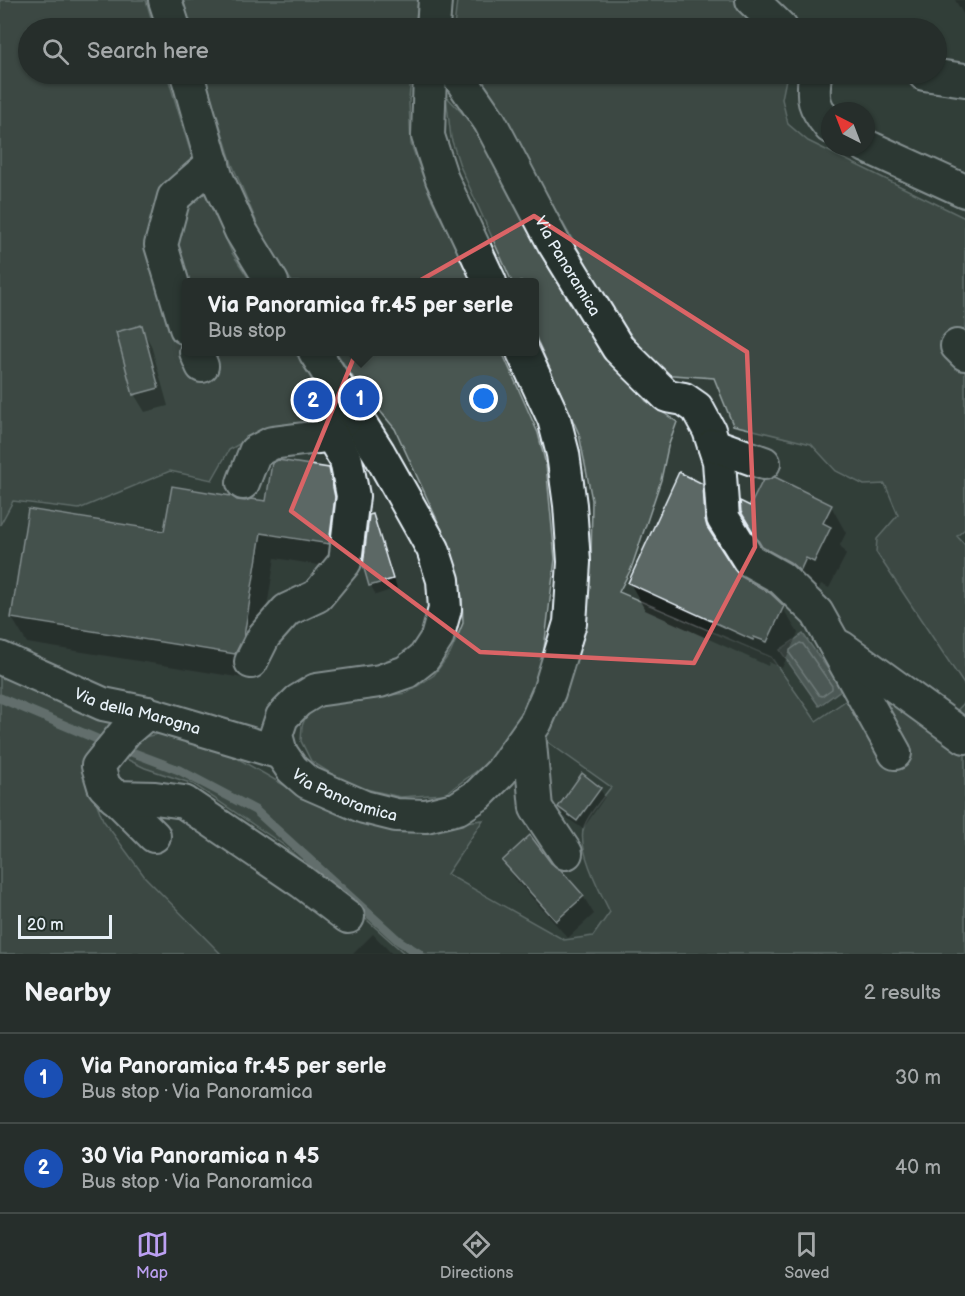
<!DOCTYPE html>
<html lang="en">
<head>
<meta charset="utf-8">
<style>
  body { margin:0; font-family:"Balsamiq Sans",sans-serif; background:#323a37; color:#f1f3f6 }
  .compass { position:absolute; left:821px; top:102px; width:54px; height:54px; border-radius:50%; background:#262e2b; box-shadow:0 2px 4px #0004; rotate:318deg }
  .scale { position:absolute; left:18px; bottom:15px; width:94px; box-sizing:border-box; padding-left:6px; border:3px solid #e8f1f8; border-top:0; font-size:16px; line-height:21px; white-space:nowrap; color:#e8f1f8; -webkit-text-stroke:4px #26332d; paint-order:stroke }
  .you { position:absolute; left:484px; top:399px; width:21px; height:21px; margin:-15px; border:4px solid #fff; border-radius:50%; background:#1a73e8; box-shadow:0 0 0 9px #1a73e833 }
  .badge { display:grid; place-items:center; width:39px; height:39px; border-radius:50%; background:#bca0f2; color:#fff; font-size:20px; font-weight:700 }
  .pin { position:absolute; translate:-50% -50%; border:3px solid #fff; box-shadow:0 2px 6px #0006 }
  .popup { position:absolute; left:182px; top:278px; width:357px; height:78px; box-sizing:border-box; display:grid; place-content:center; border-radius:6px; background:#262e2b; filter:drop-shadow(0 2px 4px #0005); font-size:20px; white-space:nowrap; color:#a4a8a9 }
  .popup b { font-size:22px; color:#f1f3f6 }
  .popup::after { content:''; position:absolute; left:50%; top:100%; margin-left:-12px; border:12px solid transparent; border-top-color:#262e2b }
  .list { margin:0; padding:0; list-style:none }
  h2 { display:flex; justify-content:space-between; align-items:center; height:78px; margin:0; padding:0 24px; font-size:26px }
  h2 small { font-size:20px; font-weight:400; color:#a4a8a9 }
  .list li { display:grid; grid-template-columns:39px 1fr auto; gap:18px; align-items:center; box-sizing:border-box; height:90px; padding:0 24px; border-top:2px solid #424a47 }
  .list b { display:block; font-size:22px; white-space:nowrap }
  .list p { margin:0; font-size:20px; white-space:nowrap; color:#a4a8a9 }
  .list em { font-size:20px; font-style:normal; color:#a4a8a9 }
  .icon { flex:none; width:33px; height:33px; fill:none; stroke:currentColor; stroke-width:2; stroke-linecap:round; stroke-linejoin:round }
  .map { position:relative; flex:none; width:965px; height:954px; overflow:hidden }
  .search { position:absolute; background:#262e2b; box-shadow:0 2px 4px #0004; left:18px; right:18px; top:18px; height:66px; display:flex; align-items:center; gap:15px; box-sizing:border-box; padding:0 21px; border-radius:33px; color:#a4a8a9; font-size:22px }
  .sheet { height:258px; background:#262e2b }
  nav { display:flex; justify-content:space-around; align-items:center; box-sizing:border-box; height:84px; border-top:2px solid #424a47; background:#262e2b; font-size:16px; color:#a4a8a9 }
  nav a { display:grid; justify-items:center; gap:3px }
  nav .on { color:#bca0f2 }
  .map>svg:first-child { display:block }
  .green { fill:#495651; stroke:#98a4a4; stroke-width:1.5 }
  .water { fill:#6d7978; stroke:#9ea9ab; stroke-width:1.5 }
  .shadow { fill:#0007 }
  .lines { fill:none; stroke-linecap:round; stroke-linejoin:round }
  .shore { stroke:#b7c1c5; stroke-width:1.5 }
  .stream { stroke:#9ea9ab; stroke-width:9 }
  .building { fill:#5c6865; stroke:#e8f1f8; stroke-width:1.5 }
  .minor-casing { stroke:#e8f1f8; stroke-width:36 }
  .minor { stroke:#26332d; stroke-width:32 }
  .marked { fill:none; stroke:#db6466; stroke-width:4.5; stroke-linejoin:round }
  .labels { text-anchor:middle; stroke-width:4.5; stroke-linejoin:round; paint-order:stroke }
  .street-label { font-size:16px; fill:#e8f1f8; stroke:#26332d }
</style>
</head>
<body>
<div class="map">
<svg width="965" height="954" viewBox="0 0 965 954">
  <rect width="100%" height="100%" fill="#323e39"/>
  <filter id="ink" filterUnits="userSpaceOnUse"><feTurbulence type="fractalNoise" baseFrequency=".0167" numOctaves="2"/><feDisplacementMap in="SourceGraphic" scale="12" xChannelSelector="R" yChannelSelector="G"/><feConvolveMatrix kernelMatrix="1 2 1 2 8 2 1 2 1" color-interpolation-filters="sRGB"/></filter>
  <g filter="url(#ink)">
    <!-- green -->
    <path class="green" d="M0 0H146L154 28H28V74H167L195 167 232 253 251 282H186V352H295L330 406 306 423 259 432 229 450 212 480 170 471 79 509 13 501 0 525Z
      M182 0H418L415 28H190Z
      M457 0H734L764 28H454Z
      M204 74H411L409 102 411 144 430 196 472 282H292L262 235 232 164Z
      M472 74H787L782 99 788 124 808 141 965 218V335L959 330 941 346 965 371V529L957 536 965 545V686L876 552 877 539 898 515 885 484 864 485 836 471 811 444 733 425 714 378 660 374 613 311 532 169Z
      M446 96 488 140 572 303 617 367 646 401 677 422 668 447 661 480 631 569 619 592 771 657 816 721 873 682 937 731 965 702V954H405L282 844 193 784 145 768 118 755 131 740 171 731 230 754 315 803 392 830 483 820 447 874 564 940 593 936 610 912C601 894 576 846 584 827 588 814 603 798 611 787L545 740 586 617 591 563 592 500 579 434 534 333V282H512L460 166 451 138Z
      M336 352H502L538 433 546 465 555 559 542 665 517 725 493 759 445 794 400 797 349 785 311 761 301 741 302 726 307 714 321 705 341 701 407 693 434 675 451 652 463 623 462 597 452 552 395 429 356 382Z
      M0 664 132 717 85 773 103 820 145 877 221 954H0Z"/>
    <!-- water -->
    <path class="water" d="M803 634 842 689 819 706 780 650Z"/>
    <!-- shadow -->
    <path class="shadow" d="M955 0H965V17Z
      M141 327 151 345 168 406 145 412 134 394Z
      M328 469 343 495V569L275 558 258 662 249 679 27 643 12 618 166 533 237 501 267 503Z
      M701 485 717 512 721 552 739 577 782 607 798 633 782 668 769 662 768 666 645 610 630 583Z
      M831 506 846 533 840 545 846 555 829 588 821 584 815 596 779 573 758 539 751 508Z
      M372 516 377 525 397 588 376 595 371 586 364 565Z
      M600 789 605 797 583 829 564 816 559 807Z
      M504 861 550 865 583 896 594 914 568 938 515 879Z
      M373 934 392 954H353Z"/>
    <g class="lines">
      <!-- shore -->
      <path class="shore" d="M800 643 803 644 832 686V689L822 696 819 695 790 654V650Z"/>
      <!-- stream -->
      <path class="stream" d="M0 698 97 739 179 770 255 810 399 941 420 954"/>
    </g>
    <!-- building -->
    <path class="building" d="M142 325 159 388 133 395 116 332Z
      M278 460 329 468 335 497 329 544 261 533 244 636 235 654 11 618 28 509 164 531 172 486 231 496 237 500 245 501 251 499 266 501 272 463Z
      M679 472 703 484 705 519 707 527 734 569 740 576 770 593 784 606 767 642 754 637 753 640 628 583Z
      M775 477 832 505 823 523 831 527 814 562 806 558 800 571 790 562 762 547 741 512 740 501 750 506 763 480Z
      M373 514 393 579 369 586 363 565 369 515Z
      M582 773 601 788 577 821 558 807Z
      M530 835 551 863 561 870 584 896 556 921 502 861Z"/>
    <g class="lines">
      <defs>
        <g id="minor">
          <path d="M165 0 174 28"/>
          <path d="M752 0 781 28"/>
          <path d="M433 28 435 0"/>
          <path d="M187 74 216 176 241 231 272 282"/>
          <path d="M430 74 428 136 442 179 490 282"/>
          <path id="s1" d="M457 74 490 122 553 242 618 348 667 396 684 399 697 408 709 430 719 461 723 518 749 560 781 578 817 613 895 753"/>
          <path d="M815 74C812 100 813 106 830 127"/>
          <path d="M924 74 965 80"/>
          <path d="M866 146 965 191"/>
          <path d="M186 328 161 245 174 197 213 163"/>
          <path d="M957 346 965 354"/>
          <path d="M196 352 202 366"/>
          <path id="s2" d="M315 352 379 453 433 549 443 580 445 609 437 638 424 658 406 672 380 681 316 690 298 701 282 717 276 735 281 753 292 769 307 782 364 807 396 815 426 816 458 808 478 795 501 772 536 722 549 692 570 623 574 562 570 505 563 454 554 419 523 352"/>
          <path d="M714 445 764 463"/>
          <path d="M243 483 255 452 272 443 319 437 345 419"/>
          <path d="M841 647 965 737"/>
          <path id="s3" d="M0 658 103 704 147 713 281 753"/>
          <path d="M251 662 264 636 287 610 317 596 345 562 353 496 346 460 329 431"/>
          <path d="M147 713 126 731 98 766 104 786 154 836"/>
          <path d="M529 733 536 808 566 853"/>
          <path d="M114 797 155 798 184 802 302 882 348 917"/>
        </g>
      </defs>
      <!-- minor casing -->
      <use href="#minor" class="minor-casing"/>
      <!-- minor -->
      <use href="#minor" class="minor"/>
    </g>
  </g>
  <!-- marked area -->
  <path d="M0 0H965V954H0ZM534 216 747 352 755 547 694 663 480 652 291 511 375 306Z" fill="#323e39" fill-opacity=".55" fill-rule="evenodd"/>
  <path class="marked" d="M534 216 747 352 755 547 694 663 480 652 291 511 375 306Z"/>
  <g class="labels">
    <!-- street labels -->
    <g class="street-label">
      <text dy="6" stroke="none"><textPath href="#s1" startOffset="222">Via Panoramica</textPath></text>
      <text dy="6" stroke="none"><textPath href="#s3" startOffset="148">Via della Marogna</textPath></text>
      <text dy="6" stroke="none"><textPath href="#s2" startOffset="621">Via Panoramica</textPath></text>
    </g>
  </g>
</svg>
<svg class="compass" viewBox="-18 -18 36 36"><path d="M0-13l5 13h-10z" fill="#e53935"/><path d="M0 13l5-13h-10z" fill="#a4a8a9"/></svg>
<div class="scale">20 m</div>
<div class="you"></div>
<div class="pin badge" style="left:360px;top:398px;background:#1a4fb4">1</div>
<div class="popup"><b>Via Panoramica fr.45 per serle</b>Bus stop</div>
<div class="pin badge" style="left:313px;top:400px;background:#1a4fb4">2</div>
<div class="search"><svg class="icon" aria-label="search" viewBox="0 0 24 24"><circle cx="10" cy="10" r="6"/><path d="M15 15l6 6"/></svg>Search here</div>
</div>
<section class="sheet">
<h2>Nearby<small>2 results</small></h2>
<ul class="list">
<li><span class="badge" style="background:#1a4fb4">1</span><div><b>Via Panoramica fr.45 per serle</b><p>Bus stop · Via Panoramica</p></div><em>30 m</em></li>
<li><span class="badge" style="background:#1a4fb4">2</span><div><b>30 Via Panoramica n 45</b><p>Bus stop · Via Panoramica</p></div><em>40 m</em></li>
</ul>
</section>
<nav>
<a class="on"><svg class="icon" aria-label="map" viewBox="0 0 24 24"><path d="M3 6l6-2 6 2 6-2v14l-6 2-6-2-6 2zM9 4v14M15 6v14"/></svg>Map</a>
<a><svg class="icon" aria-label="directions" viewBox="0 0 24 24"><path d="M12 3l9 9-9 9-9-9zM9 14v-3h6M13 9l2 2-2 2"/></svg>Directions</a>
<a><svg class="icon" aria-label="saved" viewBox="0 0 24 24"><path d="M7 4h10v16l-5-4-5 4z"/></svg>Saved</a>
</nav>
</body>
</html>
